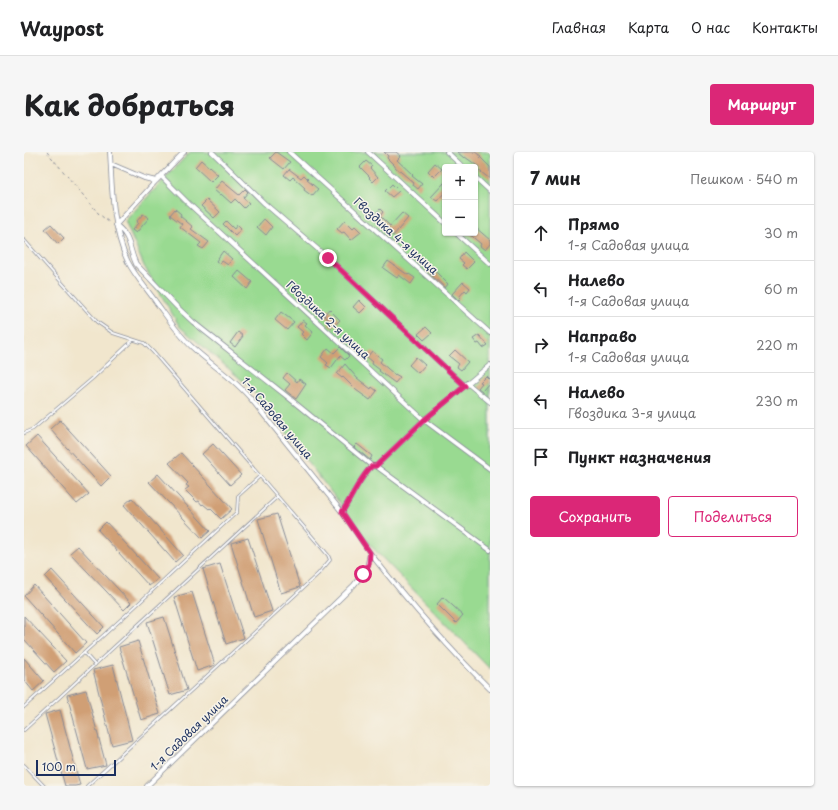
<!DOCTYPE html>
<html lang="ru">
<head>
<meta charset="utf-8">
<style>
  body { margin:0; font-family:"Playpen Sans",sans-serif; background:#f6f6f6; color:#202124 }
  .controls { position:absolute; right:12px; top:12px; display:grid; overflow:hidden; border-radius:4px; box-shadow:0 1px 3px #0004 }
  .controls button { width:36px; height:36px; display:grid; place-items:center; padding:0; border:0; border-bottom:1px solid #e0e0e0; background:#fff; color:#202124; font:20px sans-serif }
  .scale { position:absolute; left:12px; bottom:10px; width:80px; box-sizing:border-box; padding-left:4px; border:2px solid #1b2f5e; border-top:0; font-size:11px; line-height:14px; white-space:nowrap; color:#1b2f5e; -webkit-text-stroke:3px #f7f3e8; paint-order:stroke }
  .stop { position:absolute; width:12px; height:12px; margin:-9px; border:3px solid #db2777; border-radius:50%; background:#fff }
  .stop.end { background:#db2777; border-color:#fff; box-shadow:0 1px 4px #0008 }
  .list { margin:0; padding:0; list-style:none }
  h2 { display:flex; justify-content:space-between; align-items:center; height:52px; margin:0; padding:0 16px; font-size:17px }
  h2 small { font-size:13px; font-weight:400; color:#757577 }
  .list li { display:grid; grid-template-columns:26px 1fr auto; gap:12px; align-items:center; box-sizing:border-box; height:56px; padding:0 16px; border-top:1px solid #e0e0e0 }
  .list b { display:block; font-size:15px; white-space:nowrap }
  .list p { margin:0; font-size:13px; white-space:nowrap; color:#757577 }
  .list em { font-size:13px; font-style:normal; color:#757577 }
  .actions { display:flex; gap:8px; padding:12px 16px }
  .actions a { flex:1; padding:9px 0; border:1px solid #db2777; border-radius:4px; text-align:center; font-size:14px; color:#db2777 }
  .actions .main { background:#db2777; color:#fff }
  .icon { flex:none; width:22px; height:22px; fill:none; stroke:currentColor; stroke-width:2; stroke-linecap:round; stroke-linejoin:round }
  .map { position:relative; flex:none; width:466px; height:634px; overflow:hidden; border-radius:4px }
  header { display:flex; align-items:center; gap:24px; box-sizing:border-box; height:56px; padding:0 20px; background:#fff; border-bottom:1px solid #e0e0e0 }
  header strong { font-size:19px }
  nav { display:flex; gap:22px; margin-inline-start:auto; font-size:14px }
  .intro { display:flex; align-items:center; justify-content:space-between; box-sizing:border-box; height:96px; padding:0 24px }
  h1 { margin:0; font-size:28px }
  .button { padding:10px 18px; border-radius:4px; background:#db2777; color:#fff; font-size:14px; font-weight:700 }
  main { display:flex; gap:24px; padding:0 24px }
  aside { flex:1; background:#fff; border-radius:4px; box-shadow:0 1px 3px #0004 }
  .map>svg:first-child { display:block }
  .green { fill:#99da91; stroke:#5a8478; fill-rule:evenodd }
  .building { fill:#d09f75 }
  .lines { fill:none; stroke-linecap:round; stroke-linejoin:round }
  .lane-casing { stroke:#868a96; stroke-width:3.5 }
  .street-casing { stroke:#868a96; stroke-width:5.5 }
  .path { stroke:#868a96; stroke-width:1; stroke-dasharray:3 3; stroke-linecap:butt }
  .lane { stroke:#fff; stroke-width:2 }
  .street { stroke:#fff; stroke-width:4 }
  .route { stroke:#db2777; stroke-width:5 }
  .labels { text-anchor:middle; stroke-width:3; stroke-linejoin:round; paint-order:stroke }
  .street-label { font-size:11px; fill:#1b2f5e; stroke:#f7f3e8 }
</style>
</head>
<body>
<header>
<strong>Waypost</strong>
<nav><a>Главная</a><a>Карта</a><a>О нас</a><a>Контакты</a></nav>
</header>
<div class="intro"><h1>Как добраться</h1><a class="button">Маршрут</a></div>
<main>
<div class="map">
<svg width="466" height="634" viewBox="0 0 466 634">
  <rect width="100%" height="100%" fill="#f7f3e8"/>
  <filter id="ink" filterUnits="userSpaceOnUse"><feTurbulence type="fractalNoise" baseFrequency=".025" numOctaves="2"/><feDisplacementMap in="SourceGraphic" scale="8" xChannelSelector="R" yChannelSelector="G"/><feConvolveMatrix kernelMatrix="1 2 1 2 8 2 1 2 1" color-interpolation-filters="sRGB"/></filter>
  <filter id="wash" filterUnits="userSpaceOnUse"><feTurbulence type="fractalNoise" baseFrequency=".012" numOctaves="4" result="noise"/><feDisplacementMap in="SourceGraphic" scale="16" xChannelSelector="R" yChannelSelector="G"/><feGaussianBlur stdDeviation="0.9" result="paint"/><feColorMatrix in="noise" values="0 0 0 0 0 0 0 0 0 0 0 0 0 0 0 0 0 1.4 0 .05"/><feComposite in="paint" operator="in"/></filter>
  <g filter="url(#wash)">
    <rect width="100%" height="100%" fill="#f1e6cd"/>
    <!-- green -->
    <path class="green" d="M166 0H466V517L346 393 317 353 226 235 156 175 120 114 101 69ZM421 15H451V81H421Z"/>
    <g id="blocks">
      <!-- building -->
      <path class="building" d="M252 0 266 10 260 17 246 6Z
        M360 0H372L377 4 373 8 389 23 388 24 398 32 394 37 389 33 390 31 371 15V14L363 6 364 4Z
        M433 0H451L457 4 456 5 466 15V27L453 17 455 15 441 5 440 6Z
        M177 8 194 23 187 30 171 15Z
        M342 9 348 14 346 16 354 25 349 30 345 26 346 25 336 15Z
        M411 11 418 17 410 25 404 19Z
        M265 17 277 26 280 23 284 27 283 28 294 37 288 44 280 38 281 36 269 25 266 28 260 23Z
        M198 29 215 43 221 37 224 40 219 46 225 51 220 56 211 47 207 51 197 42 196 43 190 38Z
        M421 30V40L413 49 407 45Z
        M368 32 375 39 368 45 361 39Z
        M183 48 196 60 190 66 177 54Z
        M151 57 157 62 156 64 169 75 167 77 185 90 179 97 174 94 177 91 156 75 158 72 146 63Z
        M356 57 359 60 356 64 366 74 378 61 384 66 369 84 362 78 364 77 349 64Z
        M119 62 125 66 112 81 108 78 114 71 112 70Z
        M240 67 248 75 242 83 233 75Z
        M321 68 329 76 331 74 337 80 327 88 320 80 318 81 313 77Z
        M202 69 210 77 213 73 217 77 211 84 199 72Z
        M27 72 40 86 34 92 21 77Z
        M451 75 466 88V92L461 98 456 94 457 92 444 81H451Z
        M199 99 208 107 204 113 198 109 196 112 192 109Z
        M440 100 450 110 443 117 438 113 440 111 435 107Z
        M364 109 384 123 385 122 391 126 387 132 375 123 373 126 359 116Z
        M409 117 424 132 421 136 405 121Z
        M215 119 228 130 223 137 210 125Z
        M439 130 446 136 443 140 441 138 435 145 437 147 435 149 428 142Z
        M335 148 342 155 336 161 329 155Z
        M305 157 316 168 308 176 304 172 307 170 300 163Z
        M257 160 270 170 263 178 251 168Z
        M279 168 283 171 281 173 289 180 283 188 277 182 279 180 273 175Z
        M402 175 408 181 400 188 394 182Z
        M214 180 219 184 211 195 206 191Z
        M455 183 464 193 459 196 455 191 453 192 449 187Z
        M316 195 325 204 321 208 316 204 307 216 302 213 304 211 297 205 304 196 310 201Z
        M431 198 444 210 437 218 433 215 435 212 425 204Z
        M348 199 358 207 356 210 371 223V222L376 225 371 231 355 219 356 218 348 212 349 210 343 205Z
        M392 205 401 213 394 221 385 213Z
        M321 212 333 226 347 237 348 235 353 239 346 248 332 238 319 225 318 226 313 222Z
        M263 221 273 230 275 227 282 232 272 247 261 238 266 232 259 226Z
        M462 224 466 228V230L458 239 454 236 458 231 456 230Z
        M36 268 87 324 77 334 26 277Z
        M13 284 65 342 53 352 2 294Z
        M189 292 217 323 206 333 178 302Z
        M333 292 348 304 346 308 330 295Z
        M157 301 208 357 197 367 186 356 185 357 179 352 178 353 175 349 173 350 161 338 165 335 162 333 164 331 145 311Z
        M134 322 186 379 178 386 125 330Z
        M108 346 159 403 151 410 100 353Z
        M253 362 276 435 257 441 234 367Z
        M82 370 134 427 125 434 74 378Z
        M224 386 248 459 230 465 207 391Z
        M54 394 107 451 100 458 46 401Z
        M196 412 220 486 202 492 179 417Z
        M28 418 80 475 73 482 21 425Z
        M10 433 62 491 51 501 0 444Z
        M168 440 191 513 173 519 150 445Z
        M419 445 439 463 432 471 413 452Z
        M0 464 42 509 30 520 0 487Z
        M140 465 163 538 146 543 123 470Z
        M114 489 136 562 117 568 95 495Z
        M0 506 20 529 9 539 0 528Z
        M89 513 108 588 88 593 69 518Z
        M62 538 82 613 63 617 43 543Z
        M36 558 56 633 51 634H41L21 562Z"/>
    </g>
  </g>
  <g filter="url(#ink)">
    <use href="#blocks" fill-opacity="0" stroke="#868a96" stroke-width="1"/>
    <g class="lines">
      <defs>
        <path id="lane" d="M0 88 73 170 89 181 120 191 129 200 304 403 306 408 294 422 63 634
          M0 281 9 277 69 226 109 188
          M60 501 71 513
          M0 555 103 462 213 360 214 344 236 324
          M0 578 253 345
          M0 613 20 634"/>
        <path id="street" d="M86 0C88 37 88 76 104 110 111 124 123 137 132 150 143 165 154 182 168 195 187 213 210 226 227 247L318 360 346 401 343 416 330 433 123 634
          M160 0 132 29 92 73C108 86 104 95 112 112L153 155 169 170 265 246 348 314
          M188 0 240 51 304 106 441 234
          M265 0 466 181
          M344 0 421 71
          M423 0 439 15
          M87 12 120 26 132 29
          M137 24 165 52 400 268 466 317
          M451 25 466 39
          M432 81 466 112
          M443 231 466 250
          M352 314 466 398
          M318 360C328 345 336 325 348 314H352L400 268 466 213
          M346 401C383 448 423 495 466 537"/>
      </defs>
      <!-- lane casing -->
      <use href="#lane" class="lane-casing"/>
      <!-- street casing -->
      <use href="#street" class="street-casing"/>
      <!-- path -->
      <path class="path" d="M23 0 75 62 86 71"/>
      <!-- lane -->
      <use href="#lane" class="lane"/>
      <!-- street -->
      <use href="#street" class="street"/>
    </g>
  </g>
  <g class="lines" filter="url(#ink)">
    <!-- route -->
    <path class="route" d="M304 106 441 234 400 268 352 314H348C336 325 328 345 318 360L346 401 345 412 339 422"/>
  </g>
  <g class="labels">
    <!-- street labels -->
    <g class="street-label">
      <text transform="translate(372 84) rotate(42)" y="4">Гвоздика 4-я улица</text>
      <text transform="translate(304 168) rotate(43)" y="4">Гвоздика 2-я улица</text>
      <text transform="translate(253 266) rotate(50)" y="4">1-я Садовая улица</text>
      <text transform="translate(165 581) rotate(-44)" y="4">1-я Садовая улица</text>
    </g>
  </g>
</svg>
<div class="controls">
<button>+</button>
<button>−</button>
</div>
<div class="scale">100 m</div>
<div class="stop" style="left:339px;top:422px"></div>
<div class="stop end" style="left:304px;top:106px"></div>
</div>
<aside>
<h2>7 мин<small>Пешком · 540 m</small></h2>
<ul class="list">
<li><svg class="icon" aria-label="ahead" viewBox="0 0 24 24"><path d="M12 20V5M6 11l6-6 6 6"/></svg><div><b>Прямо</b><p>1-я Садовая улица</p></div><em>30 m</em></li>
<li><svg class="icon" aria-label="left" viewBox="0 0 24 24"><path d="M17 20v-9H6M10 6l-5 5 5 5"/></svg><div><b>Налево</b><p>1-я Садовая улица</p></div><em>60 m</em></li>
<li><svg class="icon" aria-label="right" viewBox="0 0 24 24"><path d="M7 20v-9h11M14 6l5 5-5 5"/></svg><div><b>Направо</b><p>1-я Садовая улица</p></div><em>220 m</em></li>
<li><svg class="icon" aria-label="left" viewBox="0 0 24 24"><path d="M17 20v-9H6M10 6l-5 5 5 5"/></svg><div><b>Налево</b><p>Гвоздика 3-я улица</p></div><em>230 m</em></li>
<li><svg class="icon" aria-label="arrive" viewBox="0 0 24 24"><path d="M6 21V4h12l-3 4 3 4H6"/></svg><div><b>Пункт назначения</b></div></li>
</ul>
<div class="actions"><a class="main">Сохранить</a><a>Поделиться</a></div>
</aside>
</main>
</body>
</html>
